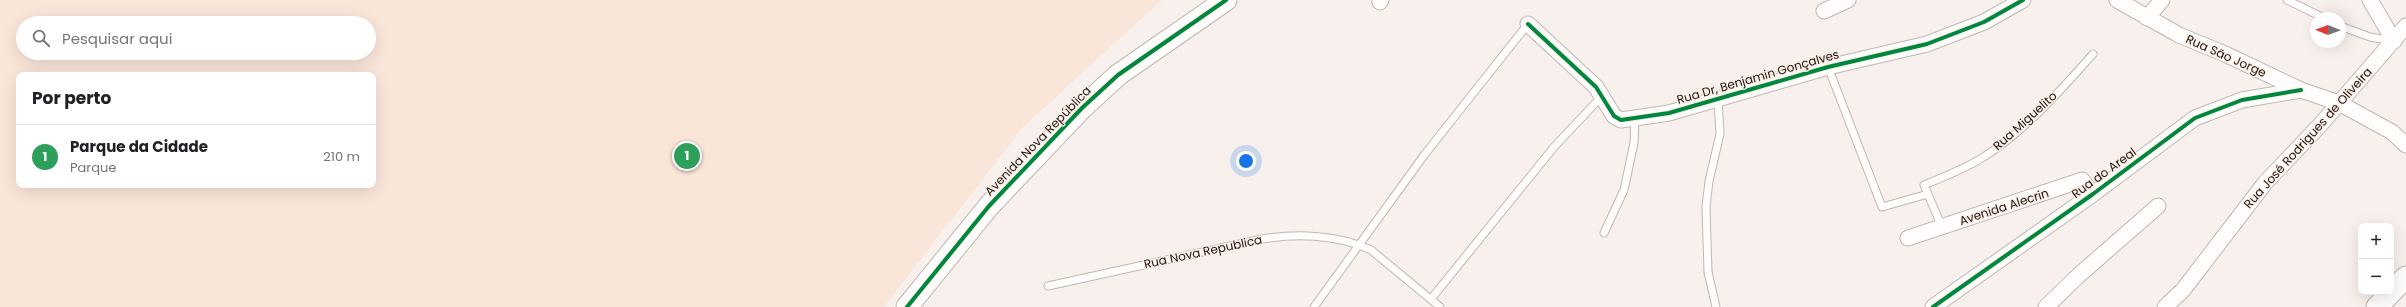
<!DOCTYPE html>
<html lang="pt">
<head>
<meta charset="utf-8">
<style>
  body { margin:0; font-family:Poppins,sans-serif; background:#f6f6f6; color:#202124 }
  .controls { position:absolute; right:12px; bottom:12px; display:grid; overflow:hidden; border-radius:8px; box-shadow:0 4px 16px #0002 }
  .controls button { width:36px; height:36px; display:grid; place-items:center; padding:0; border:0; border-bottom:1px solid #e0e0e0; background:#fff; color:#202124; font:20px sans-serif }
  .compass { position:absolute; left:2310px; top:12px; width:36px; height:36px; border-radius:50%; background:#fff; box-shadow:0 4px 16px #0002; rotate:271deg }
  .you { position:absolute; left:1246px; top:161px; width:14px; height:14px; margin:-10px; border:3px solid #fff; border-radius:50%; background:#1a73e8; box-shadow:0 0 0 6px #1a73e833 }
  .badge { display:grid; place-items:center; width:26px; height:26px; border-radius:50%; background:#2563eb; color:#fff; font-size:13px; font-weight:700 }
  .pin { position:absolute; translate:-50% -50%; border:2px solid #fff; box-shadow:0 1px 4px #0006 }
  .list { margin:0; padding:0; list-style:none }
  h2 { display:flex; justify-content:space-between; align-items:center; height:52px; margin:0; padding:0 16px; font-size:17px }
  h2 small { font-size:13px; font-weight:400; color:#757577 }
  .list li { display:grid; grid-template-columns:26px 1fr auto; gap:12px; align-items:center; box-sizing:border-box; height:64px; padding:0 16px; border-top:1px solid #e0e0e0 }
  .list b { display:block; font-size:15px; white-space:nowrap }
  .list p { margin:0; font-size:13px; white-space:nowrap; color:#757577 }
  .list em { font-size:13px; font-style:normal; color:#757577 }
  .icon { flex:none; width:22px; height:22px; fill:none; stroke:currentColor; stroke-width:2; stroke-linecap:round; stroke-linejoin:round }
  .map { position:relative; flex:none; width:2406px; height:307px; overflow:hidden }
  .search { position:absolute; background:#fff; box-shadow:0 4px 16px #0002; left:16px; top:16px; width:360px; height:44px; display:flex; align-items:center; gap:10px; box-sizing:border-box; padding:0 14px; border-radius:22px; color:#757577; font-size:15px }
  .panel { position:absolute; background:#fff; box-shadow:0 4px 16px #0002; left:16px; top:72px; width:360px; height:116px; border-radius:8px }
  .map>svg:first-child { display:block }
  .green { fill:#fae5d9; fill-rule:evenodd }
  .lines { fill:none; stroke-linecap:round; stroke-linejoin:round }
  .lane-casing { stroke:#bfb7b2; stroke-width:9 }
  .street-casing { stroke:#bfb7b2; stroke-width:17 }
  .secondary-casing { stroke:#bfb7b2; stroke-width:23 }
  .lane { stroke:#fefdfc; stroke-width:7 }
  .street { stroke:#fefdfc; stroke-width:15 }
  .secondary { stroke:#fefdfc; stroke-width:21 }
  .cycleway-casing { stroke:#fbefe8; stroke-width:6 }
  .cycleway { stroke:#00873e; stroke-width:4 }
  .labels { text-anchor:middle; stroke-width:3; stroke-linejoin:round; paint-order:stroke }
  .street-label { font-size:12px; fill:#1e140e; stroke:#fbefe8 }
</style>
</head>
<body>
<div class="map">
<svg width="2406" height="307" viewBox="0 0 2406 307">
  <rect width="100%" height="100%" fill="#f7f0ec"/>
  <!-- green -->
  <path class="green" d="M0 0H1162L1023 127 884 307H0ZM23 23H369V53H23ZM19 75H373V185H19Z"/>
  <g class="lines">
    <defs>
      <path id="lane" d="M2287 0 2324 18
        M2340 26 2370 37 2393 41
        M1828 67 1882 207 1928 194
        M1942 227 1924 185C1944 177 1964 169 1982 158 2023 133 2061 90 2093 54
        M1604 233 1624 190 1634 143 1635 118
        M1048 286 1257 240C1294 233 1337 234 1371 250L1440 307
        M1431 299 1554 147 1602 96
        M1314 307 1425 154 1528 24
        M1716 307 1708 272 1706 207 1709 181 1720 134 1718 99"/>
      <path id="street" d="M2117 0 2179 35 2225 54 2301 90 2339 103 2392 132 2406 145
        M2370 0 2394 41
        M1380 2 1381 0
        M1824 11 1848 0
        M2147 18 2162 0
        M1528 24 1596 87 1614 116 1621 120 1669 113 1828 67 1927 44 1984 22 2023 0
        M1908 238 2082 180 2093 194
        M1933 307 2093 194 2195 118 2242 100 2301 90
        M2046 307 2079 275 2158 206
        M2165 307 2183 290 2265 183 2321 124 2406 26"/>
      <path id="secondary" d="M907 307 989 206 1082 108 1118 75 1226 0
        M2377 307 2406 277"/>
    </defs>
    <!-- lane casing -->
    <use href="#lane" class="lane-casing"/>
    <!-- street casing -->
    <use href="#street" class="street-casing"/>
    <!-- secondary casing -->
    <use href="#secondary" class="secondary-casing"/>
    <!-- lane -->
    <use href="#lane" class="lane"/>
    <!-- street -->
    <use href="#street" class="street"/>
    <!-- secondary -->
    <use href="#secondary" class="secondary"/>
    <defs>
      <path id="cycleway" d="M1528 24 1596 87 1614 116 1621 120 1669 113 1828 67 1927 44 1984 22 2023 0
        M907 307 989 206 1082 108 1118 75 1226 0
        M1933 307 2093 194 2195 118 2242 100 2301 90"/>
    </defs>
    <!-- cycleway casing -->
    <use href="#cycleway" class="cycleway-casing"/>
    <!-- cycleway -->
    <use href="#cycleway" class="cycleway"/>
  </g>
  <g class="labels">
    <!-- street labels -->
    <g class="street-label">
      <text transform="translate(2226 56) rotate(24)" y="4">Rua São Jorge</text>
      <text transform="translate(1758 77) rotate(-16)" y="4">Rua Dr, Benjamin Gonçalves</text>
      <text transform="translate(2025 121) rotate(-42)" y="4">Rua Miguelito</text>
      <text transform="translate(2308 138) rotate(-48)" y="4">Rua José Rodrigues de Oliveira</text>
      <text transform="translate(1038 141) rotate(-46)" y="4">Avenida Nova República</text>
      <text transform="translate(2104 173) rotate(-36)" y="4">Rua do Areal</text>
      <text transform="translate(2004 207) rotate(-18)" y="4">Avenida Alecrin</text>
      <text transform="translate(1203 252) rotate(-12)" y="4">Rua Nova Republica</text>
    </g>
  </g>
</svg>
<div class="controls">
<button>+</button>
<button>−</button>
</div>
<svg class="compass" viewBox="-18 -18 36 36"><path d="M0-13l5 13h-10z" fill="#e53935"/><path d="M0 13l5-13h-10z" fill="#757577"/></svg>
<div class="you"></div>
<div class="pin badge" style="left:687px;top:156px;background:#2e9e5b">1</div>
<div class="search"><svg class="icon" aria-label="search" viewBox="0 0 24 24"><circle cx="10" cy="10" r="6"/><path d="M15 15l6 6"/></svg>Pesquisar aqui</div>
<section class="panel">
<h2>Por perto<small></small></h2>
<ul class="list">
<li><span class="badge" style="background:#2e9e5b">1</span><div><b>Parque da Cidade</b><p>Parque</p></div><em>210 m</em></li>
</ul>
</section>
</div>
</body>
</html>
